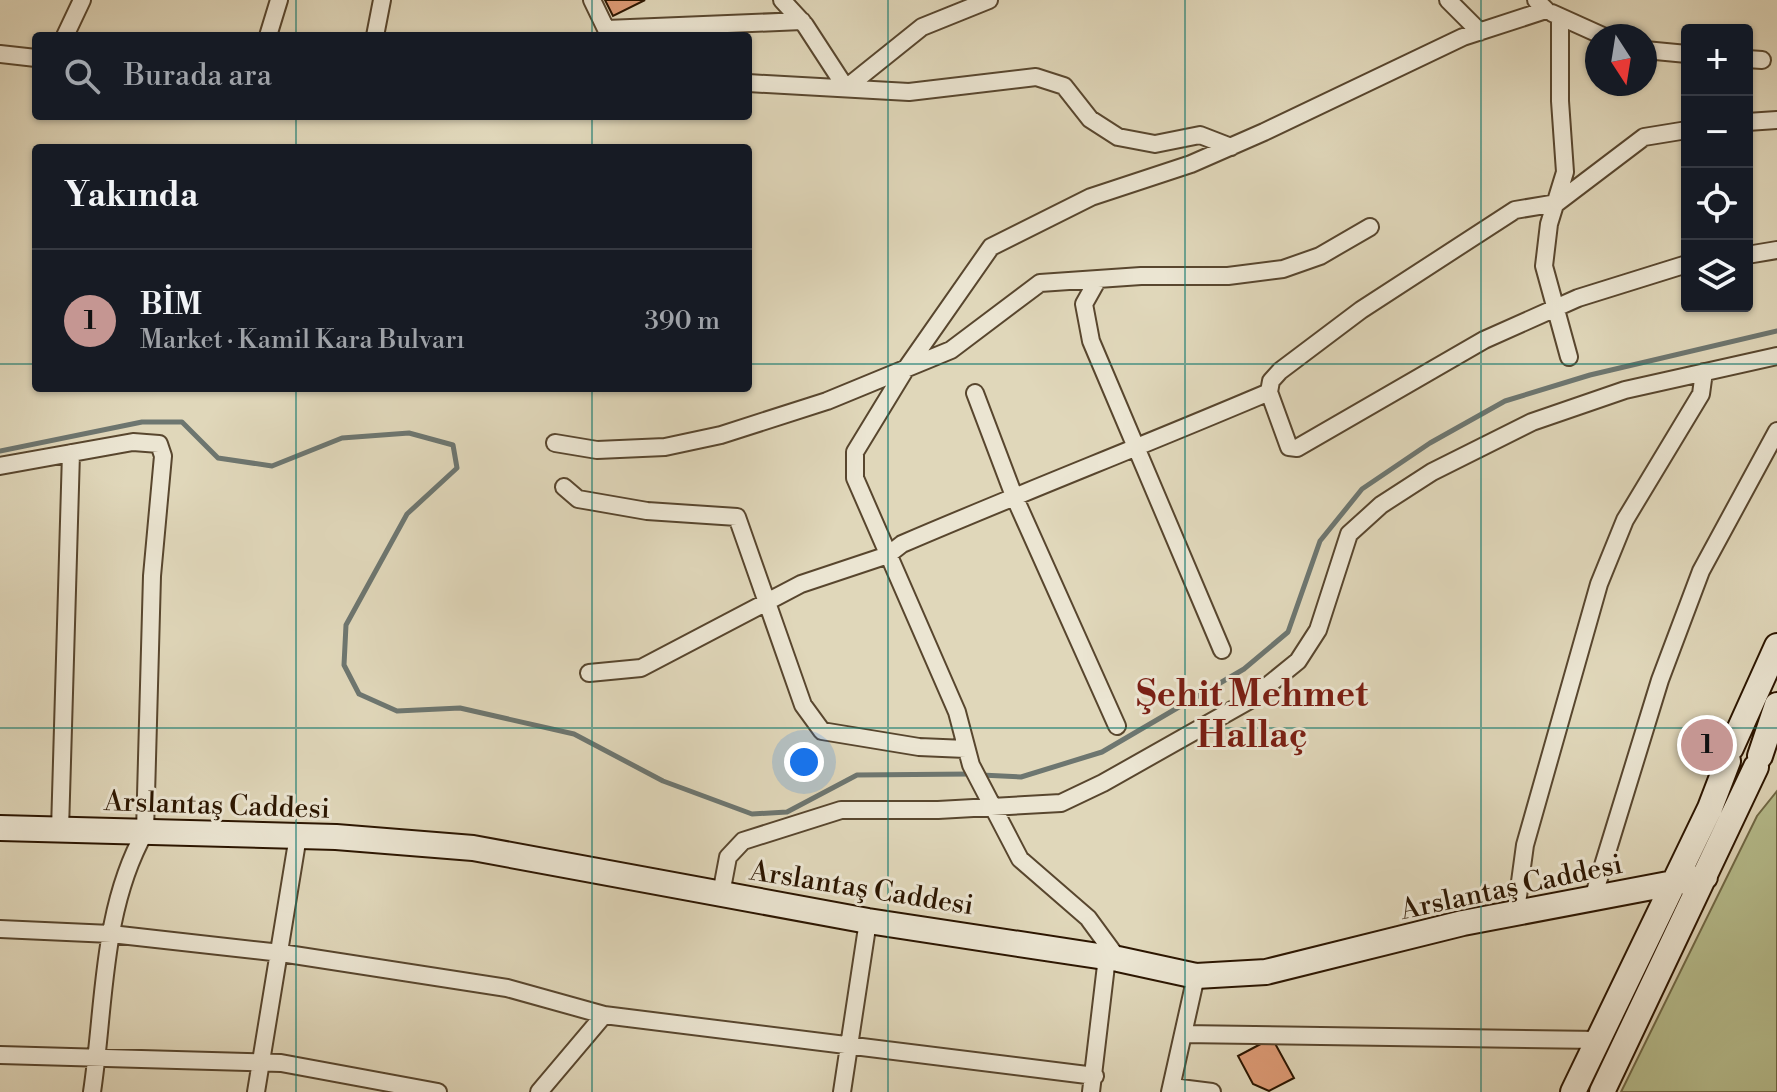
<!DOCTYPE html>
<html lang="tr">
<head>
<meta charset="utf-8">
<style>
  body { margin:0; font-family:"Libre Bodoni",serif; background:#242831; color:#f1f3f6 }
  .controls { position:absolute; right:24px; top:24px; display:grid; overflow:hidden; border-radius:8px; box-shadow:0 2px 6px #0004 }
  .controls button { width:72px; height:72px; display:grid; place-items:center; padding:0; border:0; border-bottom:2px solid #363941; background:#171b24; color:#f1f3f6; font:40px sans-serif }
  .compass { position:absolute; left:1585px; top:24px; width:72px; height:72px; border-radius:50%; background:#171b24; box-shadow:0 2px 6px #0004; rotate:168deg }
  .you { position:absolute; left:804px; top:762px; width:28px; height:28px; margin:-20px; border:6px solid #fff; border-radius:50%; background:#1a73e8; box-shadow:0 0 0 12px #1a73e833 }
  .badge { display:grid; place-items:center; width:52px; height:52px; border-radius:50%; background:#c59692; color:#111; font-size:26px; font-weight:700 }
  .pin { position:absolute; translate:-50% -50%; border:4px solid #fff; box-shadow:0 2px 8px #0006 }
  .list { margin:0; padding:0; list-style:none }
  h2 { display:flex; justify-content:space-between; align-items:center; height:104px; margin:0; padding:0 32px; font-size:34px }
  h2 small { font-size:26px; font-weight:400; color:#9ea1a6 }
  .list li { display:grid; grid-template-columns:52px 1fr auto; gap:24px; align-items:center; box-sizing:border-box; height:144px; padding:0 32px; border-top:2px solid #363941 }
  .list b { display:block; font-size:30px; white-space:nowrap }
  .list p { margin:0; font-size:26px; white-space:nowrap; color:#9ea1a6 }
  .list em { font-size:26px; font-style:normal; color:#9ea1a6 }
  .icon { flex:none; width:44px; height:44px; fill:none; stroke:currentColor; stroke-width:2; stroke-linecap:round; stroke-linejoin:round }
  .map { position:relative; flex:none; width:1777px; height:1092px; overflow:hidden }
  .search { position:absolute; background:#171b24; box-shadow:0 2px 6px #0004; left:32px; top:32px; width:720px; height:88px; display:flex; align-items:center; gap:20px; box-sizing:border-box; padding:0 28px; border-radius:8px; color:#9ea1a6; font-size:30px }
  .panel { position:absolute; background:#171b24; box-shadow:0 2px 6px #0004; left:32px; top:144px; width:720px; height:248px; border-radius:8px }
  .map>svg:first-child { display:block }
  .green { fill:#b6bd8d; stroke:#706946; stroke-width:2 }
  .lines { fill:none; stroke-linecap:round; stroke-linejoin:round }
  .stream { stroke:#6d7670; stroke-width:5 }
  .building { fill:#de9b76; stroke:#2b1500; stroke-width:2 }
  .street-casing { stroke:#58462e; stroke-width:20 }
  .secondary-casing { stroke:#2b1500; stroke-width:28 }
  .street { stroke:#ebe5d2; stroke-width:16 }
  .secondary { stroke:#ebe5d2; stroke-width:24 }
  .grid { fill:none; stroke:#0f766e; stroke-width:2; stroke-opacity:0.55 }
  .labels { text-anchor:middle; stroke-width:6; stroke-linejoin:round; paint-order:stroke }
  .street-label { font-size:28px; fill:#2b1500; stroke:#ebe5d2 }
  .district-label { font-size:36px; font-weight:bold; fill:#7a1f14; stroke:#ebe5d2 }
</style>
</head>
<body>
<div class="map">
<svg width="1777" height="1092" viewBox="0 0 1777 1092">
  <rect width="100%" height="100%" fill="#e0d7ba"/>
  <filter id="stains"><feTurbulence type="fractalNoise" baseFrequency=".0025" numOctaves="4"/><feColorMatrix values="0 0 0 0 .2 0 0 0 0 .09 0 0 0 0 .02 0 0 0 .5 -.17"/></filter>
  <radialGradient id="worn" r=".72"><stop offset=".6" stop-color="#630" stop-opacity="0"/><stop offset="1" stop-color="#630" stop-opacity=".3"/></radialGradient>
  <!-- green -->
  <path class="green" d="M1777 791V1092H1621L1757 816Z"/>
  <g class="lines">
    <!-- stream -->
    <path class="stream" d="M0 451 142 422H182L218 458 272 466 342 438 409 433 453 445 457 468 407 514 346 625 344 665 359 694 397 711 460 708 574 734 663 781 752 814 787 812 857 775 971 774
      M981 775 1021 777 1102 752 1244 669 1288 632 1320 541 1362 489 1430 443 1505 401 1590 375 1777 331"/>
  </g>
  <!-- building -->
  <path class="building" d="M605 0H645L613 16Z
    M1697 730 1725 738 1716 759 1688 752Z
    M1272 1038 1294 1078 1269 1091 1253 1084 1238 1056Z"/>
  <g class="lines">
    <defs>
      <path id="street" d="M592 0 606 29 802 21
        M782 0 805 25 846 88 922 27 989 0
        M1448 0 1480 32
        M1552 13 1603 36
        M1560 17V101L1565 172 1549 224 1544 266 1569 357
        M65 36 82 0
        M268 36 279 0
        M375 36 382 0
        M1645 50 1687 54
        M0 54 36 58
        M1747 59 1762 60
        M748 83 909 92 1036 77 1064 86 1090 119 1118 137 1155 144 1200 135 1231 147
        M1747 122 1777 120
        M1687 130 1644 137 1557 203 1515 210 1361 310 1280 371 1271 381 1269 392 1289 447 1297 448 1484 340 1578 298 1687 264
        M1747 255 1777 250
        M1098 279 1084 304 1091 341 1222 650
        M975 393 1014 496 1117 726
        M555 443 597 450 665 447 721 435 827 401 951 350 1040 283 1141 276H1228L1283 269 1320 256 1370 227
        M0 466 133 442 159 444 163 456 152 576 145 832C101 910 105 1006 92 1092
        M564 487 578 499 647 511 737 517 803 705 822 731 919 747 966 749
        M589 673 641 668 801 584 888 555 902 544C1023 492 1147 444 1269 392
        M60 830 71 453
        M721 894 728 857 743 841 841 810H938L1061 803 1103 783 1250 700 1298 661 1318 630 1349 534 1381 505 1432 472 1532 422 1625 390 1777 356
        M1593 898 1660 680 1701 571 1777 431
        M1516 911 1525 845 1599 584 1625 520 1701 394 1704 372
        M0 929 111 934 281 953 507 988 604 1015 1095 1076
        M1118 959 1088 918 1020 859 971 765 957 712 855 478V452L905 370 991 247 1091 197 1191 164 1264 132 1463 37 1546 10 1536 0
        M1183 1034 1598 1040
        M0 1055 281 1063 438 1092
        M1172 1087 1212 1092
        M256 1092 298 836
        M539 1092 604 1015
        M842 1092 868 921
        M1091 1092 1107 957
        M1170 1092 1196 976"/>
      <path id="secondary" d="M1731 748 1777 646
        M1760 756 1777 705
        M0 828 336 837 473 848 868 921 1118 959 1196 976 1266 972 1463 923 1705 877
        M1573 1092 1710 808 1728 761
        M1602 1092 1756 767"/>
    </defs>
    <!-- street casing -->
    <use href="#street" class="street-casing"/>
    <!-- secondary casing -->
    <use href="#secondary" class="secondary-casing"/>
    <!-- street -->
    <use href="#street" class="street"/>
    <!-- secondary -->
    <use href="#secondary" class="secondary"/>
  </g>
  <!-- grid -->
  <path class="grid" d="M296 0V36M592 0V36M888 0V1092M1185 0V1092M1481 0V1092M296 116V148M592 116V148M0 364H36M748 364H1777M296 388V1092M592 388V1092M0 728H1777"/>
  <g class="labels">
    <!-- street labels -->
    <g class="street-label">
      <text transform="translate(217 804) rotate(2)" y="10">Arslantaş Caddesi</text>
      <text transform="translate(1511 886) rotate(-12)" y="10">Arslantaş Caddesi</text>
      <text transform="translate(862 887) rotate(9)" y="10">Arslantaş Caddesi</text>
    </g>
    <!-- district labels -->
    <g class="district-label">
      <text x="1252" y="706">Şehit Mehmet<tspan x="1252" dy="41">Hallaç</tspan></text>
    </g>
  </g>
  <rect width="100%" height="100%" filter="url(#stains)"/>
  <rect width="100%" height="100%" fill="url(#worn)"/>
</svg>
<div class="controls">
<button>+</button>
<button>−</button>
<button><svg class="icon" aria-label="locate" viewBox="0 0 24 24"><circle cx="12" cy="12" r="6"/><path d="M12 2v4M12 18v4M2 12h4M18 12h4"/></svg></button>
<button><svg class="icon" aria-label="layers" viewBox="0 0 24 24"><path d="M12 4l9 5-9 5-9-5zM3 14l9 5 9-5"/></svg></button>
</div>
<svg class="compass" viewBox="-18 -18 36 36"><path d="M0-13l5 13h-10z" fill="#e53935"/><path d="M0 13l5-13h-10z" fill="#9ea1a6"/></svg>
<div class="you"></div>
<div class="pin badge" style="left:1707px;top:745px">1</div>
<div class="search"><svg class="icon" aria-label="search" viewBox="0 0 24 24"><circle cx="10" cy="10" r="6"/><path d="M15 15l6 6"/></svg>Burada ara</div>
<section class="panel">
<h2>Yakında<small></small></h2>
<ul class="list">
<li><span class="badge">1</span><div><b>BİM</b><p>Market · Kamil Kara Bulvarı</p></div><em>390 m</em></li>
</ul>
</section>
</div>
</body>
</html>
